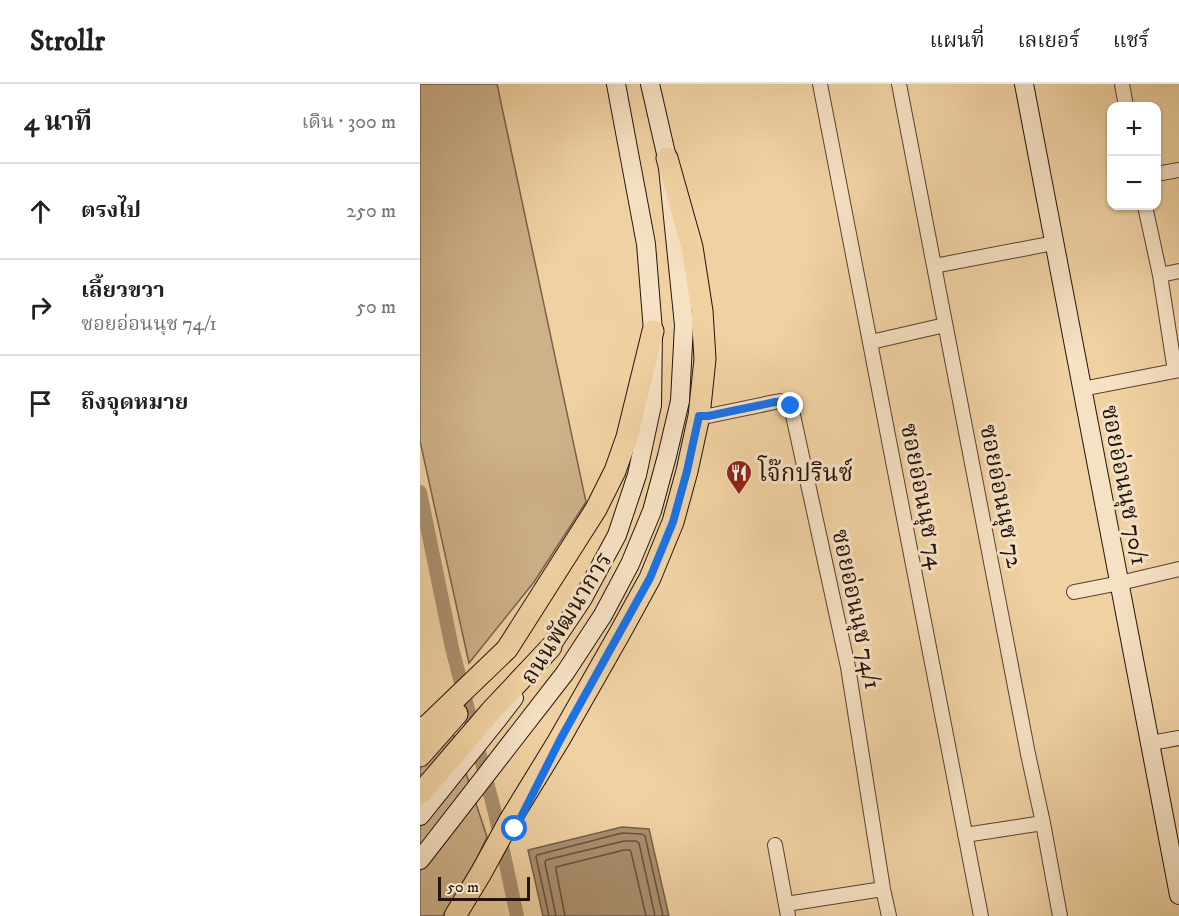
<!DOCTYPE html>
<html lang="th">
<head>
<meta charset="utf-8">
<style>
  body { margin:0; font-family:"IM FELL DW Pica","Noto Serif Thai",serif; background:#f2f2f2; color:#202124 }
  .controls { position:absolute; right:18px; top:18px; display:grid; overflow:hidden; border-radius:12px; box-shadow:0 2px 4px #0004 }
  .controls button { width:54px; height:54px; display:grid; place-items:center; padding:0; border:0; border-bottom:2px solid #e0e0e0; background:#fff; color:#202124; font:30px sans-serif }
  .scale { position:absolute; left:18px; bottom:15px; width:92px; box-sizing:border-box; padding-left:6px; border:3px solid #21130d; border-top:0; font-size:16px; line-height:21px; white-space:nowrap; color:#21130d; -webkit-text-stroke:4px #f5e1c3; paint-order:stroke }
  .stop { position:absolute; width:18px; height:18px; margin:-14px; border:4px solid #1a73e8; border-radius:50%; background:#fff }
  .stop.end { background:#1a73e8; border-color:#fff; box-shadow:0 2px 6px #0008 }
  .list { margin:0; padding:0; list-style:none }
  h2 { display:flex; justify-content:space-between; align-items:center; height:78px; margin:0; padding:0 24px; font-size:26px }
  h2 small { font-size:20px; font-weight:400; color:#757577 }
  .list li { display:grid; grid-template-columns:39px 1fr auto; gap:18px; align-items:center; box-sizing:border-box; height:96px; padding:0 24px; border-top:2px solid #e0e0e0 }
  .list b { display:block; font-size:22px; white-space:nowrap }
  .list p { margin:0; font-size:20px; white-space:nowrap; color:#757577 }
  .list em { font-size:20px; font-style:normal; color:#757577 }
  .icon { flex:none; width:33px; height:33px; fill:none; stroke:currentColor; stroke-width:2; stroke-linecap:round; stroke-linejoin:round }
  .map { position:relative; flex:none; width:759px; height:832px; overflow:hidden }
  header { display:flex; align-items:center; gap:36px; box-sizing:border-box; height:84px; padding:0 30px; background:#fff; border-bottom:2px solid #e0e0e0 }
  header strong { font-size:28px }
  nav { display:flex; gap:33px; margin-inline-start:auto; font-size:21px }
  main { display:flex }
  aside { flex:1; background:#fff }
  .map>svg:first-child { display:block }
  .green { fill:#cdb189; stroke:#77624b; stroke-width:1.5 }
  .water { fill:#aa906f; stroke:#735e48; stroke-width:1.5 }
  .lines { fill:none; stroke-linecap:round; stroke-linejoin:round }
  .shore { stroke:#66523e; stroke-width:1.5 }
  .canal { stroke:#aa906f; stroke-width:14 }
  .street-casing { stroke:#554232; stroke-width:16 }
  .secondary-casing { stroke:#21130d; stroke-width:20 }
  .primary-casing { stroke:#21130d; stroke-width:23 }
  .street { stroke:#f5e1c3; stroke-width:14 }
  .secondary { stroke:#f5e1c3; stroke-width:18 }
  .primary { stroke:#f0d1a2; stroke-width:21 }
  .route { stroke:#1a73e8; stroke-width:8 }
  .labels { text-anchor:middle; stroke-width:6; stroke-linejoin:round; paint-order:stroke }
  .poi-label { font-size:24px; fill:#21130d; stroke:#f5e1c3; text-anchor:start }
  .street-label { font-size:24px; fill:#21130d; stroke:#f5e1c3 }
</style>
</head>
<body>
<header>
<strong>Strollr</strong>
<nav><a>แผนที่</a><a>เลเยอร์</a><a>แชร์</a></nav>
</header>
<main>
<aside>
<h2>4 นาที<small>เดิน · 300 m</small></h2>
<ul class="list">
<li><svg class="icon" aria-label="ahead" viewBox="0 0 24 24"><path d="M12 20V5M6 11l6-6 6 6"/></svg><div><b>ตรงไป</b></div><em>250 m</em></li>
<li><svg class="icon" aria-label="right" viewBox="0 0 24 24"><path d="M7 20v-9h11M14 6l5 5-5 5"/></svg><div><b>เลี้ยวขวา</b><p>ซอยอ่อนนุช 74/1</p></div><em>50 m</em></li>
<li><svg class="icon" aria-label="arrive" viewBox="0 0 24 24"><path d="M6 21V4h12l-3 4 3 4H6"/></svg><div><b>ถึงจุดหมาย</b></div></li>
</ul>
</aside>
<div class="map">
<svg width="759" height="832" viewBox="0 0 759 832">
  <rect width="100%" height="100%" fill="#f0d1a2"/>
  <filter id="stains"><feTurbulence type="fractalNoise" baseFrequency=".00333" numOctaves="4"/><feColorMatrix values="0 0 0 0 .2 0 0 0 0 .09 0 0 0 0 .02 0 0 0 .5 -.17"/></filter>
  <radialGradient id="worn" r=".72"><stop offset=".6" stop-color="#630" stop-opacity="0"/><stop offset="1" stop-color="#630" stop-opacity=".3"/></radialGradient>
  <!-- green -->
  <path class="green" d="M0 0H77L166 418 114 498 49 579 0 357Z
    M31 644 67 753 55 778 23 832H0V660Z"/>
  <!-- water -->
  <path class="water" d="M202 743 229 745 249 832H123L108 766Z"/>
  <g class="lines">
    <!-- shore -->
    <path class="shore" d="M129 832 116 773 117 771 202 749 222 750 225 752 243 832
      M136 832 125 779 126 776 204 757H216L219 759 235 832
      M145 832 136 786V783L204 766H210L211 768 226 832"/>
    <!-- canal -->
    <path class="canal" d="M0 408 32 564 75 729 97 832"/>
    <defs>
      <path id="street" d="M400 0 561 832
        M479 0 608 670 623 739 640 832
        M702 0 706 22
        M736 90 759 86
        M725 122 740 191 759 187
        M514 182 634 159
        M740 191 755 287
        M451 258 525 241
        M662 305 759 286
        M279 332H288L355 318 360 317 371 322 428 583 463 805 469 832
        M654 508 700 499 759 485
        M731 659 759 654
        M545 751 623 739
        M355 761 368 832
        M366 820 463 805"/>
      <path id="secondary" d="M604 0 759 811
        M123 574 162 516 197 451 217 391 232 321 233 247 226 160 196 0
        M0 732 77 636 94 614
        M0 776 145 589 183 531 210 480 232 427 247 372 260 317 264 241 247 74 230 0"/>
      <path id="primary" d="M0 646 9 640 87 565 176 425 195 387 207 353 233 247
        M0 672 37 630
        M0 710 71 627 131 563
        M35 832 61 789 90 736 139 656 201 547 230 494 253 438 267 387 279 332 285 275 282 227 272 163 247 74"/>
    </defs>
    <!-- street casing -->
    <use href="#street" class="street-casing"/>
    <!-- secondary casing -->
    <use href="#secondary" class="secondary-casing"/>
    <!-- primary casing -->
    <use href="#primary" class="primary-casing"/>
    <!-- street -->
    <use href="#street" class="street"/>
    <!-- secondary -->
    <use href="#secondary" class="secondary"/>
    <!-- primary -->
    <use href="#primary" class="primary"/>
  </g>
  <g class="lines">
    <!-- route -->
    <path class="route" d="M95 745 140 656 230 494 253 438 267 387 279 332H288L355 318C361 317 366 318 371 322"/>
  </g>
  <!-- icons -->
  <defs>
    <symbol id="restaurant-pin" viewBox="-11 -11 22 30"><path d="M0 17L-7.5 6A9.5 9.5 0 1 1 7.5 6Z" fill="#8f2418" stroke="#f5e1c3"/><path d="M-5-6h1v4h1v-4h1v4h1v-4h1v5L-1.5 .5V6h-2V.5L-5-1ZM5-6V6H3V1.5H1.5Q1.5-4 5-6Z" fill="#fff"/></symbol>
  </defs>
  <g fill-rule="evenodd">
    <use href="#restaurant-pin" x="304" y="374" width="30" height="40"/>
  </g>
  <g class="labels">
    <!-- poi labels -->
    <g class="poi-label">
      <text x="338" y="397">โจ๊กปรินซ์</text>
    </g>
    <!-- street labels -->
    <g class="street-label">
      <text transform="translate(705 401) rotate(79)" y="8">ซอยอ่อนนุช 70/1</text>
      <text transform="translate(503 412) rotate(79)" y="8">ซอยอ่อนนุช 74</text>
      <text transform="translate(582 412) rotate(79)" y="8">ซอยอ่อนนุช 72</text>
      <text transform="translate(437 525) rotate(78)" y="8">ซอยอ่อนนุช 74/1</text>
      <text transform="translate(146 534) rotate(-58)" y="8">ถนนพัฒนาการ</text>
    </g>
  </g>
  <rect width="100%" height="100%" filter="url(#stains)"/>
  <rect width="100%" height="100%" fill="url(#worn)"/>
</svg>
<div class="controls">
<button>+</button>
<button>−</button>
</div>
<div class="scale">50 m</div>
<div class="stop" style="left:95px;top:745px"></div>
<div class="stop end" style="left:371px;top:322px"></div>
</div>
</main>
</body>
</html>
